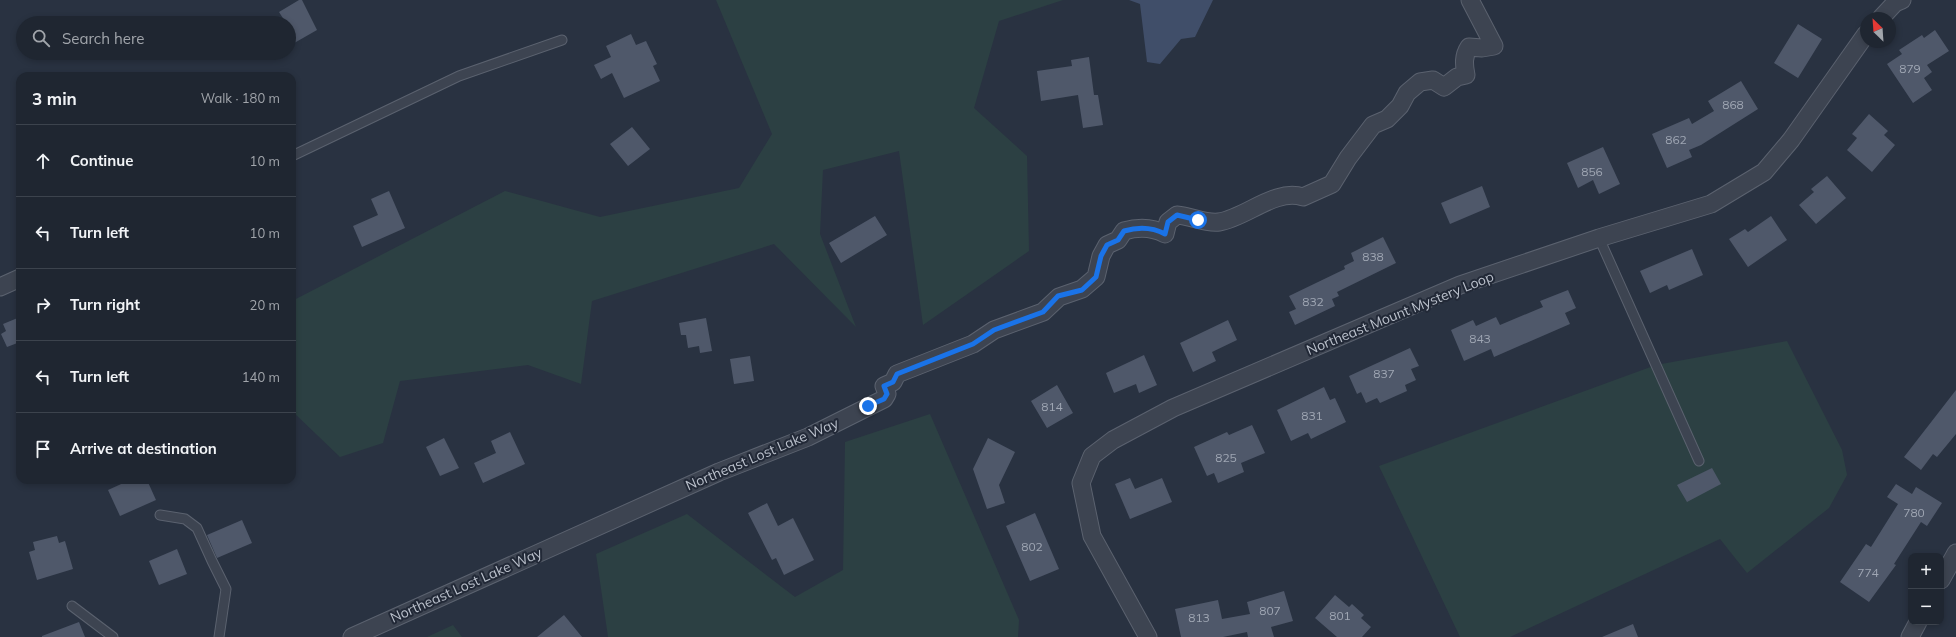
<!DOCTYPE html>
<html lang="en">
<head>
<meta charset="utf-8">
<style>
  body { margin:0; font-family:Mulish,sans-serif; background:#272e39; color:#f1f3f6 }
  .controls { position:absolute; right:12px; bottom:12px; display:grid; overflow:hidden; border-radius:8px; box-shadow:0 2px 6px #0003 }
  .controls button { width:36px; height:36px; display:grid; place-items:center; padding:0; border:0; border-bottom:1px solid #3c434d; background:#1f2631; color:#f1f3f6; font:20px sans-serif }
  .compass { position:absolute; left:1860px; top:12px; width:36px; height:36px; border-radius:50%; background:#1f2631; box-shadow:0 2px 6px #0003; rotate:335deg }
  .stop { position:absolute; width:12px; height:12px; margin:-9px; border:3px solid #1a73e8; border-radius:50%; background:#fff }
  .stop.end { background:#1a73e8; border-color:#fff; box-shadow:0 1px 4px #0008 }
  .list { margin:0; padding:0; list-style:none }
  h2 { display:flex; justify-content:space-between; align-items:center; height:52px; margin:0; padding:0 16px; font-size:17px }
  h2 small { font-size:13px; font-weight:400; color:#a1a5ab }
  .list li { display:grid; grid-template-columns:26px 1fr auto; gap:12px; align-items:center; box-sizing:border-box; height:72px; padding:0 16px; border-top:1px solid #3c434d }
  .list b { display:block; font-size:15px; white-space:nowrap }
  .list em { font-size:13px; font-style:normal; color:#a1a5ab }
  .icon { flex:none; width:22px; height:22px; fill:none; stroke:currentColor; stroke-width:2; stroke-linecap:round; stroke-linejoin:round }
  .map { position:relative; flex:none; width:1956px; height:637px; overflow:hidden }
  .search { position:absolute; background:#1f2631; box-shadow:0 2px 6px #0003; left:16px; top:16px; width:280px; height:44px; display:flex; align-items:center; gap:10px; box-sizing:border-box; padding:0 14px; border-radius:22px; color:#a1a5ab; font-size:15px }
  .panel { position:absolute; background:#1f2631; box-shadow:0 2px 6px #0003; left:16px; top:72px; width:280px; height:412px; border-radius:12px }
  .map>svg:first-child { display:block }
  .green { fill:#2c4043 }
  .water { fill:#404e69 }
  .building { fill:#4f586a }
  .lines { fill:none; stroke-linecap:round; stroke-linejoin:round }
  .service-casing { stroke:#5b626f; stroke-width:11 }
  .minor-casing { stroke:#5b626f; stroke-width:19 }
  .service { stroke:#3d4451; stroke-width:9 }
  .minor { stroke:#3d4451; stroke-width:17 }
  .route { stroke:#1a73e8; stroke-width:5 }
  .labels { text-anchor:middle; stroke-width:4; stroke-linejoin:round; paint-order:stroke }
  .number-label { font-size:12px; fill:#9fa6b3 }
  .street-label { font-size:14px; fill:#bac0cb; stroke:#222937 }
</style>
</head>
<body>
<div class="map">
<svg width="1956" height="637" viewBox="0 0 1956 637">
  <rect width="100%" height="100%" fill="#293241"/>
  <!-- green -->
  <path class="green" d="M716 0H1063L999 21 974 108 1027 156 1029 251 923 325 899 151 823 170 820 234 856 327 774 244 592 301 581 384 528 365 400 381 383 443 340 457 292 411V301L505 191 600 217 739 188 772 134Z
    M1787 341 1842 450 1847 475 1829 508 1747 573 1720 539 1510 637H1460L1379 466 1656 365Z
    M930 414 1019 620 1018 637H608L596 554 687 514 795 597 843 570 845 442Z
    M453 625 462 637H427Z"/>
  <!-- water -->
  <path class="water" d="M1129 0H1213L1195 37 1181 39 1160 64 1147 62 1140 4Z"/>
  <!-- building -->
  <path class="building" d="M299 0H302L317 30 289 46V23H286L279 12Z
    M1798 24 1822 39 1798 78 1774 63Z
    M1935 30 1949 51 1927 65 1932 72 1924 78 1932 90 1913 103 1887 64 1902 54 1899 50 1922 35 1924 38Z
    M631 34 636 45 646 41 657 64 653 66 660 81 624 98 612 73 601 79 594 65 611 57 606 46Z
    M1089 57 1094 95H1098L1103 125 1083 128 1078 95 1041 101 1037 71 1072 66 1071 60Z
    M1741 81 1758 109 1701 145 1689 150 1692 157 1667 168 1652 134 1689 118 1692 124 1714 111 1708 101Z
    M1869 114 1888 131 1884 135 1895 145 1872 172 1847 150 1857 138 1852 134Z
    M632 127 650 149 628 166 610 144Z
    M1603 147 1620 184 1599 194 1593 180 1578 188 1567 163Z
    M1827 176 1846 198 1816 224 1799 205 1814 192 1811 189Z
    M1482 186 1490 207 1450 224 1441 203Z
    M389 191 405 228 362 247 353 226 378 215 371 199Z
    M875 216 887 235 841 263 829 243Z
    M1771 216 1787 240 1748 267 1729 239 1745 229 1748 232Z
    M1383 237 1396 263 1337 292 1339 296 1332 299 1335 306 1295 325 1289 312 1296 309 1289 296 1345 269 1344 266 1354 261 1351 253Z
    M1692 249 1703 275 1669 290 1667 285 1650 293 1640 271Z
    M1568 290 1576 308 1565 313 1570 324 1494 357 1491 349 1464 361 1451 330 1473 320 1476 326 1496 317 1500 325 1543 307 1540 301Z
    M20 317V342L7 347 1 334 6 331 3 324Z
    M706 318 712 351 700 353 699 346 688 348 686 335H681L679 323Z
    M1228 320 1237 340 1212 352 1216 361 1193 372 1180 343Z
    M1410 348 1419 366 1411 369 1416 380 1405 385 1407 391 1380 403 1377 398 1366 403 1361 392 1357 394 1349 376Z
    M1144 355 1157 385 1139 393 1136 384 1114 393 1106 373Z
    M750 356 754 381 734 384 730 359Z
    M1057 385 1073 413 1047 428 1031 401Z
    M1324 387 1330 400 1335 398 1346 422 1311 439 1308 433 1291 441 1277 410Z
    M1956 390V434L1937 457 1933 454 1921 470 1904 457Z
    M1252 425 1265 453 1241 463 1244 472 1218 483 1214 473 1207 476 1194 447 1227 432 1229 435Z
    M510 432 525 464 483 483 474 463 496 453 491 441Z
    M444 438 459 468 440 476 426 447Z
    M988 438 1015 452 999 485 1005 503 987 509 973 469Z
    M1712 468 1721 484 1687 502 1677 485Z
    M1130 478 1135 489 1162 478 1172 502 1130 519 1115 484Z
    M130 480H147L156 500 120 516 108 490Z
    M1896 484 1912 494 1916 487 1942 503 1927 526 1921 522 1894 564 1896 565 1869 602 1840 582 1866 544 1871 547 1898 504 1887 497Z
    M767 503 778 526 793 518 814 560 784 575 776 558 772 560 748 513Z
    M1035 513 1059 569 1030 581 1006 526Z
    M242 520 252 543 217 558 207 535Z
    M57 536 59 543 65 541 73 569 37 580 29 552 35 550 33 542Z
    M177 549 187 574 159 585 149 561Z
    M1284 591 1293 621 1271 627 1274 637H1248L1247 632 1223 637H1181L1175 609 1218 600 1222 619 1250 614 1247 602Z
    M1335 595 1349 607 1352 604 1364 615 1361 618 1371 627 1362 637H1337L1315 618Z
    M564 615 582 637H537Z
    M79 622 85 637H42V636Z
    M1633 624 1638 637H1602Z"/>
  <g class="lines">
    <defs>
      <path id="service" d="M292 156 459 76 562 40
        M1599 238 1699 461
        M160 515 185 519 197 528 212 561 226 589 219 637
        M72 606 113 637"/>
      <path id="minor" d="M1881 18 1895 3 1902 0
        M0 287 20 278
        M1941 580 1956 553
        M352 637 719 472 808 437 884 399 887 394 884 386 893 382 897 374 973 344 994 330 1043 312 1059 297 1082 289 1096 277 1101 256 1107 245 1118 240 1124 231C1138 227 1152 227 1165 234L1168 222 1177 215C1191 216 1206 224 1219 222 1246 218 1275 188 1303 197L1332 184 1348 158 1373 125 1387 119 1400 106 1407 93 1420 82 1433 80 1444 87 1457 77 1466 75C1464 65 1463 56 1469 47L1482 48 1494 46 1470 0
        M1148 637 1092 536 1081 483 1092 456 1113 440 1173 408 1460 285 1599 238 1711 204 1764 172 1791 140 1866 34
        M1910 637 1918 622"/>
    </defs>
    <!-- service casing -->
    <use href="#service" class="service-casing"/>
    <!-- minor casing -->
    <use href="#minor" class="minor-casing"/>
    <!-- service -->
    <use href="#service" class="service"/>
    <!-- minor -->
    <use href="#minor" class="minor"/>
  </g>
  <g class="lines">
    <!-- route -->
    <path class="route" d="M868 406 884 399 887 394 884 386 893 382 897 374 973 344 994 330 1043 312 1058 296 1082 290 1096 277 1101 256 1107 245 1118 240 1124 231C1138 227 1152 227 1165 234L1168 222 1177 215 1198 220"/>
  </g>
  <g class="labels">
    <!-- number labels -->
    <g class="number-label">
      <text x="1910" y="73">879</text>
      <text x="1733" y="109">868</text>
      <text x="1676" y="144">862</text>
      <text x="1592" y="176">856</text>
      <text x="1373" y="261">838</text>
      <text x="1313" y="306">832</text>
      <text x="1480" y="343">843</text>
      <text x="1384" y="378">837</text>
      <text x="1052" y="411">814</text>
      <text x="1312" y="420">831</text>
      <text x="1226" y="462">825</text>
      <text x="1914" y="517">780</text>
      <text x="1032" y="551">802</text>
      <text x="1868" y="577">774</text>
      <text x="1270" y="615">807</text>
      <text x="1340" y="620">801</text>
      <text x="1199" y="622">813</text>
    </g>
    <!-- street labels -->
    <g class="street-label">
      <text transform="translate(1400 313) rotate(-22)" y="5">Northeast Mount Mystery Loop</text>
      <text transform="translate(762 454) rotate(-23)" y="5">Northeast Lost Lake Way</text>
      <text transform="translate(466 585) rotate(-24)" y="5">Northeast Lost Lake Way</text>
    </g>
  </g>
</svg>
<div class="controls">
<button>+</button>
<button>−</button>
</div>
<svg class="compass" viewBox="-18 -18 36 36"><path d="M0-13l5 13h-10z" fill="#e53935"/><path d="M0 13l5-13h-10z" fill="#a1a5ab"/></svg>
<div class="stop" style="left:1198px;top:220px"></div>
<div class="stop end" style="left:868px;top:406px"></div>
<div class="search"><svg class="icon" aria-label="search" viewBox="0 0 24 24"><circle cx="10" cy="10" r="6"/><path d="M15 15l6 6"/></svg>Search here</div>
<section class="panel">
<h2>3 min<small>Walk · 180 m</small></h2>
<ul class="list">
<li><svg class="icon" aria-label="ahead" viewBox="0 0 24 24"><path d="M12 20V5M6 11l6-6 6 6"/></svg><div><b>Continue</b></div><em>10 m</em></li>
<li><svg class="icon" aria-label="left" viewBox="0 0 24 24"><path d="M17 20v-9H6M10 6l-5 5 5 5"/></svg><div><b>Turn left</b></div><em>10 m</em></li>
<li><svg class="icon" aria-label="right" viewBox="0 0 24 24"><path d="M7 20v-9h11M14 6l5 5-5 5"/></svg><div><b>Turn right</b></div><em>20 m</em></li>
<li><svg class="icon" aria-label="left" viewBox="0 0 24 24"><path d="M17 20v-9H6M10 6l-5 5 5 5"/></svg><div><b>Turn left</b></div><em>140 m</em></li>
<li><svg class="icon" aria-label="arrive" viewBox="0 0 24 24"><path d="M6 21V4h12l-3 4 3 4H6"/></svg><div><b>Arrive at destination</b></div></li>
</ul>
</section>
</div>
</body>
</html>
